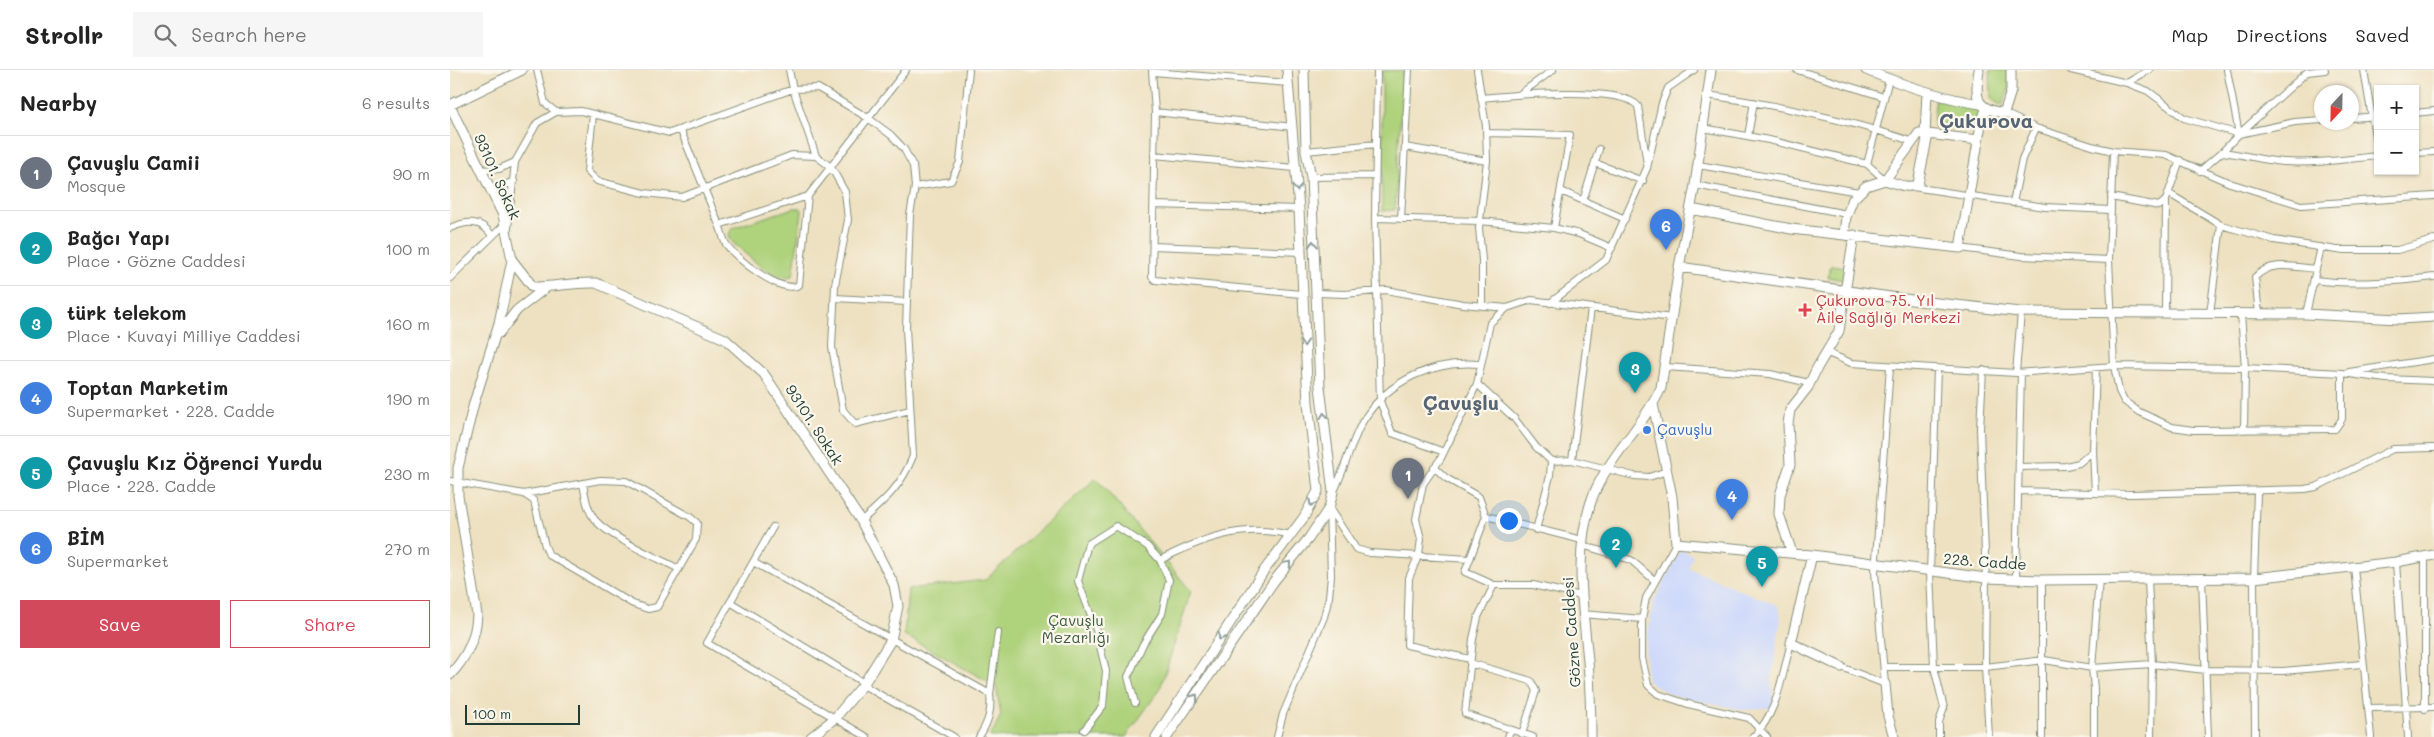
<!DOCTYPE html>
<html lang="en">
<head>
<meta charset="utf-8">
<style>
  body { margin:0; font-family:Mali,sans-serif; background:#f6f6f6; color:#222 }
  .controls { position:absolute; right:15px; top:15px; display:grid; overflow:hidden; border-radius:0px; box-shadow:0 1px 4px #0004 }
  .controls button { width:45px; height:45px; display:grid; place-items:center; padding:0; border:0; border-bottom:1px solid #e0e0e0; background:#fff; color:#222; font:25px sans-serif }
  .compass { position:absolute; left:1864px; top:15px; width:45px; height:45px; border-radius:50%; background:#fff; box-shadow:0 1px 4px #0004; rotate:202deg }
  .scale { position:absolute; left:15px; bottom:12px; width:115px; box-sizing:border-box; padding-left:5px; border:2px solid #1f3d34; border-top:0; font-size:14px; line-height:18px; white-space:nowrap; color:#1f3d34; -webkit-text-stroke:4px #fbf7ec; paint-order:stroke }
  .you { position:absolute; left:1058px; top:450px; width:18px; height:18px; margin:-12px; border:4px solid #fff; border-radius:50%; background:#1a73e8; box-shadow:0 0 0 8px #1a73e833 }
  .badge { display:grid; place-items:center; width:32px; height:32px; border-radius:50%; background:#d1495b; color:#fff; font-size:16px; font-weight:700 }
  .pin { position:absolute; translate:-50% -41px; filter:drop-shadow(0 1px 2px #0008) }
  .pin::after { content:''; position:absolute; top:26px; width:18px; height:15px; background:inherit; clip-path:polygon(0 0,100% 0,50% 100%) }
  .list { margin:0; padding:0; list-style:none }
  h2 { display:flex; justify-content:space-between; align-items:center; height:65px; margin:0; padding:0 20px; font-size:21px }
  h2 small { font-size:16px; font-weight:400; color:#767676 }
  .list li { display:grid; grid-template-columns:32px 1fr auto; gap:15px; align-items:center; box-sizing:border-box; height:75px; padding:0 20px; border-top:1px solid #e0e0e0 }
  .list b { display:block; font-size:19px; white-space:nowrap }
  .list p { margin:0; font-size:16px; white-space:nowrap; color:#767676 }
  .list em { font-size:16px; font-style:normal; color:#767676 }
  .actions { display:flex; gap:10px; padding:15px 20px }
  .actions a { flex:1; padding:11px 0; border:1px solid #d1495b; border-radius:0px; text-align:center; font-size:18px; color:#d1495b }
  .actions .main { background:#d1495b; color:#fff }
  .icon { flex:none; width:28px; height:28px; fill:none; stroke:currentColor; stroke-width:2; stroke-linecap:round; stroke-linejoin:round }
  .map { position:relative; flex:none; width:1984px; height:667px; overflow:hidden }
  header { display:flex; align-items:center; gap:30px; box-sizing:border-box; height:70px; padding:0 25px; background:#fff; border-bottom:1px solid #e0e0e0 }
  header strong { font-size:24px }
  nav { display:flex; gap:28px; margin-inline-start:auto; font-size:18px }
  .search { width:350px; height:45px; background:#f6f6f6; display:flex; align-items:center; gap:12px; box-sizing:border-box; padding:0 18px; border-radius:0px; color:#767676; font-size:19px }
  main { display:flex }
  aside { flex:1; background:#fff }
  .map>svg:first-child { display:block }
  .built { fill:#cfdafa }
  .green { fill:#afd27b; stroke:#678858 }
  .lines { fill:none; stroke-linecap:round; stroke-linejoin:round }
  .street-casing { stroke:#868f7a; stroke-width:8 }
  .secondary-casing { stroke:#868f7a; stroke-width:11 }
  .street { stroke:#fff; stroke-width:6 }
  .secondary { stroke:#fff; stroke-width:9 }
  .oneway { stroke:#8f9e9a }
  .health-dot { fill:#e0444e; stroke:#fbf7ec; stroke-width:2 }
  .shop-dot { fill:#3f7fe0; stroke:#fbf7ec; stroke-width:2 }
  .labels { text-anchor:middle; stroke-width:4.5; stroke-linejoin:round; paint-order:stroke }
  .street-label { font-size:15px; fill:#1f3d34; stroke:#fbf7ec }
  .health-label { font-size:15px; fill:#be3a42; stroke:#fbf7ec; text-anchor:start }
  .shop-label { font-size:15px; fill:#366cbe; stroke:#fbf7ec; text-anchor:start }
  .park-label { font-size:15px; fill:#3c5b42; stroke:#fbf7ec }
  .district-label { font-size:20px; font-weight:bold; fill:#566473; stroke:#fbf7ec }
</style>
</head>
<body>
<header>
<strong>Strollr</strong>
<div class="search"><svg class="icon" aria-label="search" viewBox="0 0 24 24"><circle cx="10" cy="10" r="6"/><path d="M15 15l6 6"/></svg>Search here</div>
<nav><a>Map</a><a>Directions</a><a>Saved</a></nav>
</header>
<main>
<aside>
<h2>Nearby<small>6 results</small></h2>
<ul class="list">
<li><span class="badge" style="background:#6b7280">1</span><div><b>Çavuşlu Camii</b><p>Mosque</p></div><em>90 m</em></li>
<li><span class="badge" style="background:#0f9aa8">2</span><div><b>Bağcı Yapı</b><p>Place · Gözne Caddesi</p></div><em>100 m</em></li>
<li><span class="badge" style="background:#0f9aa8">3</span><div><b>türk telekom</b><p>Place · Kuvayi Milliye Caddesi</p></div><em>160 m</em></li>
<li><span class="badge" style="background:#3f7fe0">4</span><div><b>Toptan Marketim</b><p>Supermarket · 228. Cadde</p></div><em>190 m</em></li>
<li><span class="badge" style="background:#0f9aa8">5</span><div><b>Çavuşlu Kız Öğrenci Yurdu</b><p>Place · 228. Cadde</p></div><em>230 m</em></li>
<li><span class="badge" style="background:#3f7fe0">6</span><div><b>BİM</b><p>Supermarket</p></div><em>270 m</em></li>
</ul>
<div class="actions"><a class="main">Save</a><a>Share</a></div>
</aside>
<div class="map">
<svg width="1984" height="667" viewBox="0 0 1984 667">
  <rect width="100%" height="100%" fill="#fbf7ec"/>
  <filter id="ink" filterUnits="userSpaceOnUse"><feTurbulence type="fractalNoise" baseFrequency=".02" numOctaves="2"/><feDisplacementMap in="SourceGraphic" scale="10" xChannelSelector="R" yChannelSelector="G"/><feConvolveMatrix kernelMatrix="1 2 1 2 8 2 1 2 1" color-interpolation-filters="sRGB"/></filter>
  <filter id="wash" filterUnits="userSpaceOnUse"><feTurbulence type="fractalNoise" baseFrequency=".0096" numOctaves="4" result="noise"/><feDisplacementMap in="SourceGraphic" scale="20" xChannelSelector="R" yChannelSelector="G"/><feGaussianBlur stdDeviation="1.12" result="paint"/><feColorMatrix in="noise" values="0 0 0 0 0 0 0 0 0 0 0 0 0 0 0 0 0 1.4 0 .05"/><feComposite in="paint" operator="in"/></filter>
  <g filter="url(#wash)">
    <rect width="100%" height="100%" fill="#eee1c1"/>
    <!-- built -->
    <path class="built" d="M1231 480 1243 485 1238 498 1329 536 1331 549 1321 610 1323 629 1320 638 1293 640 1222 625 1197 611 1195 583 1203 533Z"/>
    <!-- green -->
    <path class="green" d="M953 0 945 140 932 141V1Z
      M1540 0H1557L1559 19 1552 36 1541 29Z
      M1486 25 1531 38 1526 56 1523 60 1484 57 1483 53Z
      M344 138H350L352 142 343 206C321 212 297 184 281 171L279 164 282 158Z
      M1381 195 1396 197 1393 210 1377 207Z
      M646 408 741 521 710 619 676 667H540L551 645 546 616 454 565 458 519 535 510Z"/>
  </g>
  <g filter="url(#ink)">
    <g class="lines">
      <defs>
        <path id="street" d="M87 0 95 33 106 42
          M339 0 343 19 366 86
          M702 0 705 42 702 207 705 210 851 224
          M927 0 925 148 930 331 942 363 994 382
          M1027 0 1036 56 1037 91 1029 158 1032 190V236
          M1347 0 1434 27
          M1621 0 1677 13 1698 21 1734 48 1789 64 1777 0
          M1914 0 1925 66
          M703 2 838 13
          M1677 13 1699 0
          M1070 24 1103 0
          M1257 25C1327 35 1395 49 1461 71
          M1031 28C1060 25 1170 15 1188 36L1197 94
          M705 42 843 57
          M1554 43 1586 58 1642 76 1663 81 1716 85 1780 113 1851 135 1984 126
          M1965 43 1984 41
          M143 45 137 101 147 111 194 123 232 127 342 85 366 86 381 97 395 122 398 150 385 215 382 277 393 340 405 354 460 340
          M1902 48 1928 46
          M1253 58 1319 70 1417 94 1435 110
          M231 61 269 155
          M1036 63 1120 65 1104 158
          M1789 64 1857 2 1875 0
          M1298 66 1304 32
          M955 77 1037 91
          M856 81 926 74
          M1663 81 1659 190 1664 296 1669 321 1674 331 1689 342 1722 357 1743 360 1885 359 1892 349V303
          M1772 82 1789 64 1845 52 1872 50
          M1965 83 1984 82
          M704 85 845 98
          M1145 93 1193 111
          M1417 94 1439 9
          M1248 95 1409 122
          M31 100 49 99 65 92
          M1750 101 1772 82C1793 84 1814 91 1834 92 1865 94 1897 89 1928 86
          M861 107 925 106
          M1245 115 1397 144
          M465 117 501 111 510 92 519 0
          M1463 117 1595 137 1661 140
          M41 121 64 111
          M1111 121 1175 149
          M1718 123 1771 155 1824 170 1887 180H1947L1984 170
          M358 126 269 155C272 161 273 169 276 174 286 189 332 225 349 215L358 126 456 0
          M1661 127 1709 136 1716 130
          M1133 131 1149 79
          M1563 133 1572 89 1586 58
          M704 135 849 139
          M925 148 1030 151 1104 158 1129 164 1162 178
          M951 149 959 0
          M0 158C17 151 32 149 42 166
          M58 158 65 92 87 53 106 42 131 41 220 63 343 19 368 18 418 48 441 65 454 79 463 96 465 117 460 145 456 258 463 386C451 417 435 430 411 451
          M703 176 851 182
          M1510 178 1571 186 1659 190
          M0 208 55 154
          M1864 210C1904 215 1943 212 1984 207
          M867 223 895 224 936 220 1013 234 1057 238 1081 230 1222 248
          M385 228 457 232
          M1100 233 1156 190 1197 98 1212 33 1218 18 1244 0
          M1715 244 1716 130 1730 90
          M1760 244 1771 155
          M1791 244 1795 298 1794 360
          M1809 244 1805 207C1821 190 1844 197 1866 199
          M1856 244 1871 177
          M1378 283 1401 293 1566 303 1664 296 1795 298 1892 303 1936 309 1984 311
          M1215 297 1320 304 1359 313
          M1487 299 1480 502 1484 597 1494 638 1489 652V667
          M1533 300 1530 359 1536 508 1535 597 1539 667
          M1899 302 1984 289
          M1566 303 1571 242
          M1027 314 1064 348 1086 377 1101 391 1122 390 1184 406 1199 407 1217 401
          M1122 390 1141 238
          M984 397 996 408 1029 427 1036 446 1015 502 1044 515H1083L1131 526
          M1569 397 1616 396 1629 393 1643 381
          M0 411 74 424 150 410 176 411 240 447 247 453 246 469 207 537 198 539 183 534 99 485 95 476 84 431 74 424
          M133 413C135 425 137 440 145 450 161 468 206 487 229 499
          M884 421C895 399 901 372 913 351 938 310 984 290 1030 294
          M1568 421 1682 424 1855 419 1866 417 1943 379 1984 378
          M1645 423 1643 381 1646 298
          M879 438 906 479 920 483 1020 489
          M1036 446 1132 470
          M323 457 257 573 417 667
          M1086 460 1100 406 1101 391
          M1226 473 1196 528 1192 549V588L1198 615 1208 624 1238 634 1299 648 1317 667
          M1132 475 1181 490 1204 510
          M1975 487V639
          M710 490C753 468 792 453 841 465
          M303 492 540 624
          M1946 492 1958 667
          M1904 497 1921 667
          M1752 508 1758 667
          M1566 509 1571 303
          M1698 509 1702 594 1701 667
          M1592 510V667
          M1044 515 1028 547 1023 569 1015 644 1083 667
          M280 532 414 613
          M1132 544 1192 549
          M1020 589 957 575 959 508 969 484 971 469 966 449 973 414 991 388 1027 314 1040 253 1057 238
          M1020 593 1081 611 1086 621 1072 664
          M1391 597 1435 614 1425 502 1440 297
          M1434 597H1535L1594 590 1642 598 1702 594 1756 600 1833 601 1912 594
          M413 615 504 667
          M1918 638 1984 637
          M634 660 653 636 656 601 645 556 628 511 638 474 666 456 697 476 710 490 719 510 712 544 693 574 678 607 685 633
          M529 667C538 653 542 641 540 624L548 562
          M827 667 833 644 874 547 879 527 881 506 879 439
          M1058 667 1060 660
          M1303 667C1328 644 1332 604 1341 573
          M1644 667V619L1642 598 1649 509
          M1805 667 1804 508 1807 422"/>
        <path id="secondary" d="M1416 0C1453 15 1490 28 1530 34
          M1529 0C1525 26 1524 39 1554 43L1561 21V0
          M0 35 72 0
          M0 36 53 145 62 190 49 253 24 333 8 398V426L27 545C26 568 16 588 0 605
          M1435 110C1445 113 1458 120 1468 114L1477 69 1475 64 1477 22
          M1241 139 1341 159 1510 178 1531 54 1536 39
          M1394 164 1396 147 1403 129 1416 116 1435 110 1469 63 1528 70
          M62 190 83 217C104 217 124 212 146 213L275 269 314 304 411 451 444 515 448 536 441 570 413 615 385 648 361 667
          M1229 197 1469 231 1570 242 1856 244 1948 249 1984 247
          M49 263 67 240 97 217
          M1203 334 1222 427 1226 473 1362 485 1536 508 1592 510 1804 508 1946 492 1984 485
          M1342 483 1329 444 1330 425 1340 395 1338 354 1340 340 1358 317 1367 298 1389 261 1404 165
          M1362 485 1341 573 1391 597
          M1435 614 1438 646 1444 667
          M706 667 813 502 854 447 868 421 858 333 849 139 837 0
          M717 667 824 511 859 468 879 438 883 422 870 317 861 107 856 81 854 0
          M1141 667C1141 642 1140 617 1138 591 1133 536 1123 480 1143 426 1159 386 1193 357 1211 318L1229 197 1245 115 1261 0"/>
      </defs>
      <!-- street casing -->
      <use href="#street" class="street-casing"/>
      <!-- secondary casing -->
      <use href="#secondary" class="secondary-casing"/>
      <!-- street -->
      <use href="#street" class="street"/>
      <!-- secondary -->
      <use href="#secondary" class="secondary"/>
    </g>
    <!-- one-way arrows -->
    <defs><path id="oneway-chevron" d="M-2-3.5L2.5 0L-2 3.5" fill="none" stroke-width="1.6" stroke-linecap="round" stroke-linejoin="round" transform="scale(1.25)"/></defs>
    <g class="oneway">
      <use href="#oneway-chevron" transform="translate(847 118) rotate(85)"/>
      <use href="#oneway-chevron" transform="translate(863 174) rotate(-91)"/>
      <use href="#oneway-chevron" transform="translate(854 273) rotate(87)"/>
      <use href="#oneway-chevron" transform="translate(874 346) rotate(-97)"/>
      <use href="#oneway-chevron" transform="translate(862 433) rotate(118)"/>
      <use href="#oneway-chevron" transform="translate(838 494) rotate(-50)"/>
      <use href="#oneway-chevron" transform="translate(771 567) rotate(123)"/>
      <use href="#oneway-chevron" transform="translate(745 627) rotate(-55)"/>
    </g>
  </g>
  <!-- markers -->
  <path class="health-dot" d="M1352.5 232.5h5v5h5v5h-5v5h-5v-5h-5v-5h5z"/>
  <circle class="shop-dot" cx="1197" cy="360" r="5"/>
  <g class="labels">
    <!-- street labels -->
    <g class="street-label">
      <text transform="translate(47 107) rotate(66)" y="5">93101. Sokak</text>
      <text transform="translate(364 355) rotate(57)" y="5">93101. Sokak</text>
      <text transform="translate(1535 492) rotate(4)" y="5">228. Cadde</text>
      <text transform="translate(1122 562) rotate(-94)" y="5">Gözne Caddesi</text>
    </g>
    <!-- health labels -->
    <g class="health-label">
      <text x="1366" y="236">Çukurova 75. Yıl<tspan x="1366" dy="17">Aile Sağlığı Merkezi</tspan></text>
    </g>
    <!-- shop labels -->
    <g class="shop-label">
      <text x="1207" y="365">Çavuşlu</text>
    </g>
    <!-- park labels -->
    <g class="park-label">
      <text x="626" y="556">Çavuşlu<tspan x="626" dy="17">Mezarlığı</tspan></text>
    </g>
    <!-- district labels -->
    <g class="district-label">
      <text x="1536" y="58">Çukurova</text>
      <text x="1011" y="340">Çavuşlu</text>
    </g>
  </g>
</svg>
<div class="controls">
<button>+</button>
<button>−</button>
</div>
<svg class="compass" viewBox="-18 -18 36 36"><path d="M0-13l5 13h-10z" fill="#e53935"/><path d="M0 13l5-13h-10z" fill="#767676"/></svg>
<div class="scale">100 m</div>
<div class="you"></div>
<div class="pin badge" style="left:958px;top:429px;background:#6b7280">1</div>
<div class="pin badge" style="left:1166px;top:498px;background:#0f9aa8">2</div>
<div class="pin badge" style="left:1185px;top:323px;background:#0f9aa8">3</div>
<div class="pin badge" style="left:1282px;top:450px;background:#3f7fe0">4</div>
<div class="pin badge" style="left:1312px;top:517px;background:#0f9aa8">5</div>
<div class="pin badge" style="left:1216px;top:180px;background:#3f7fe0">6</div>
</div>
</main>
</body>
</html>
